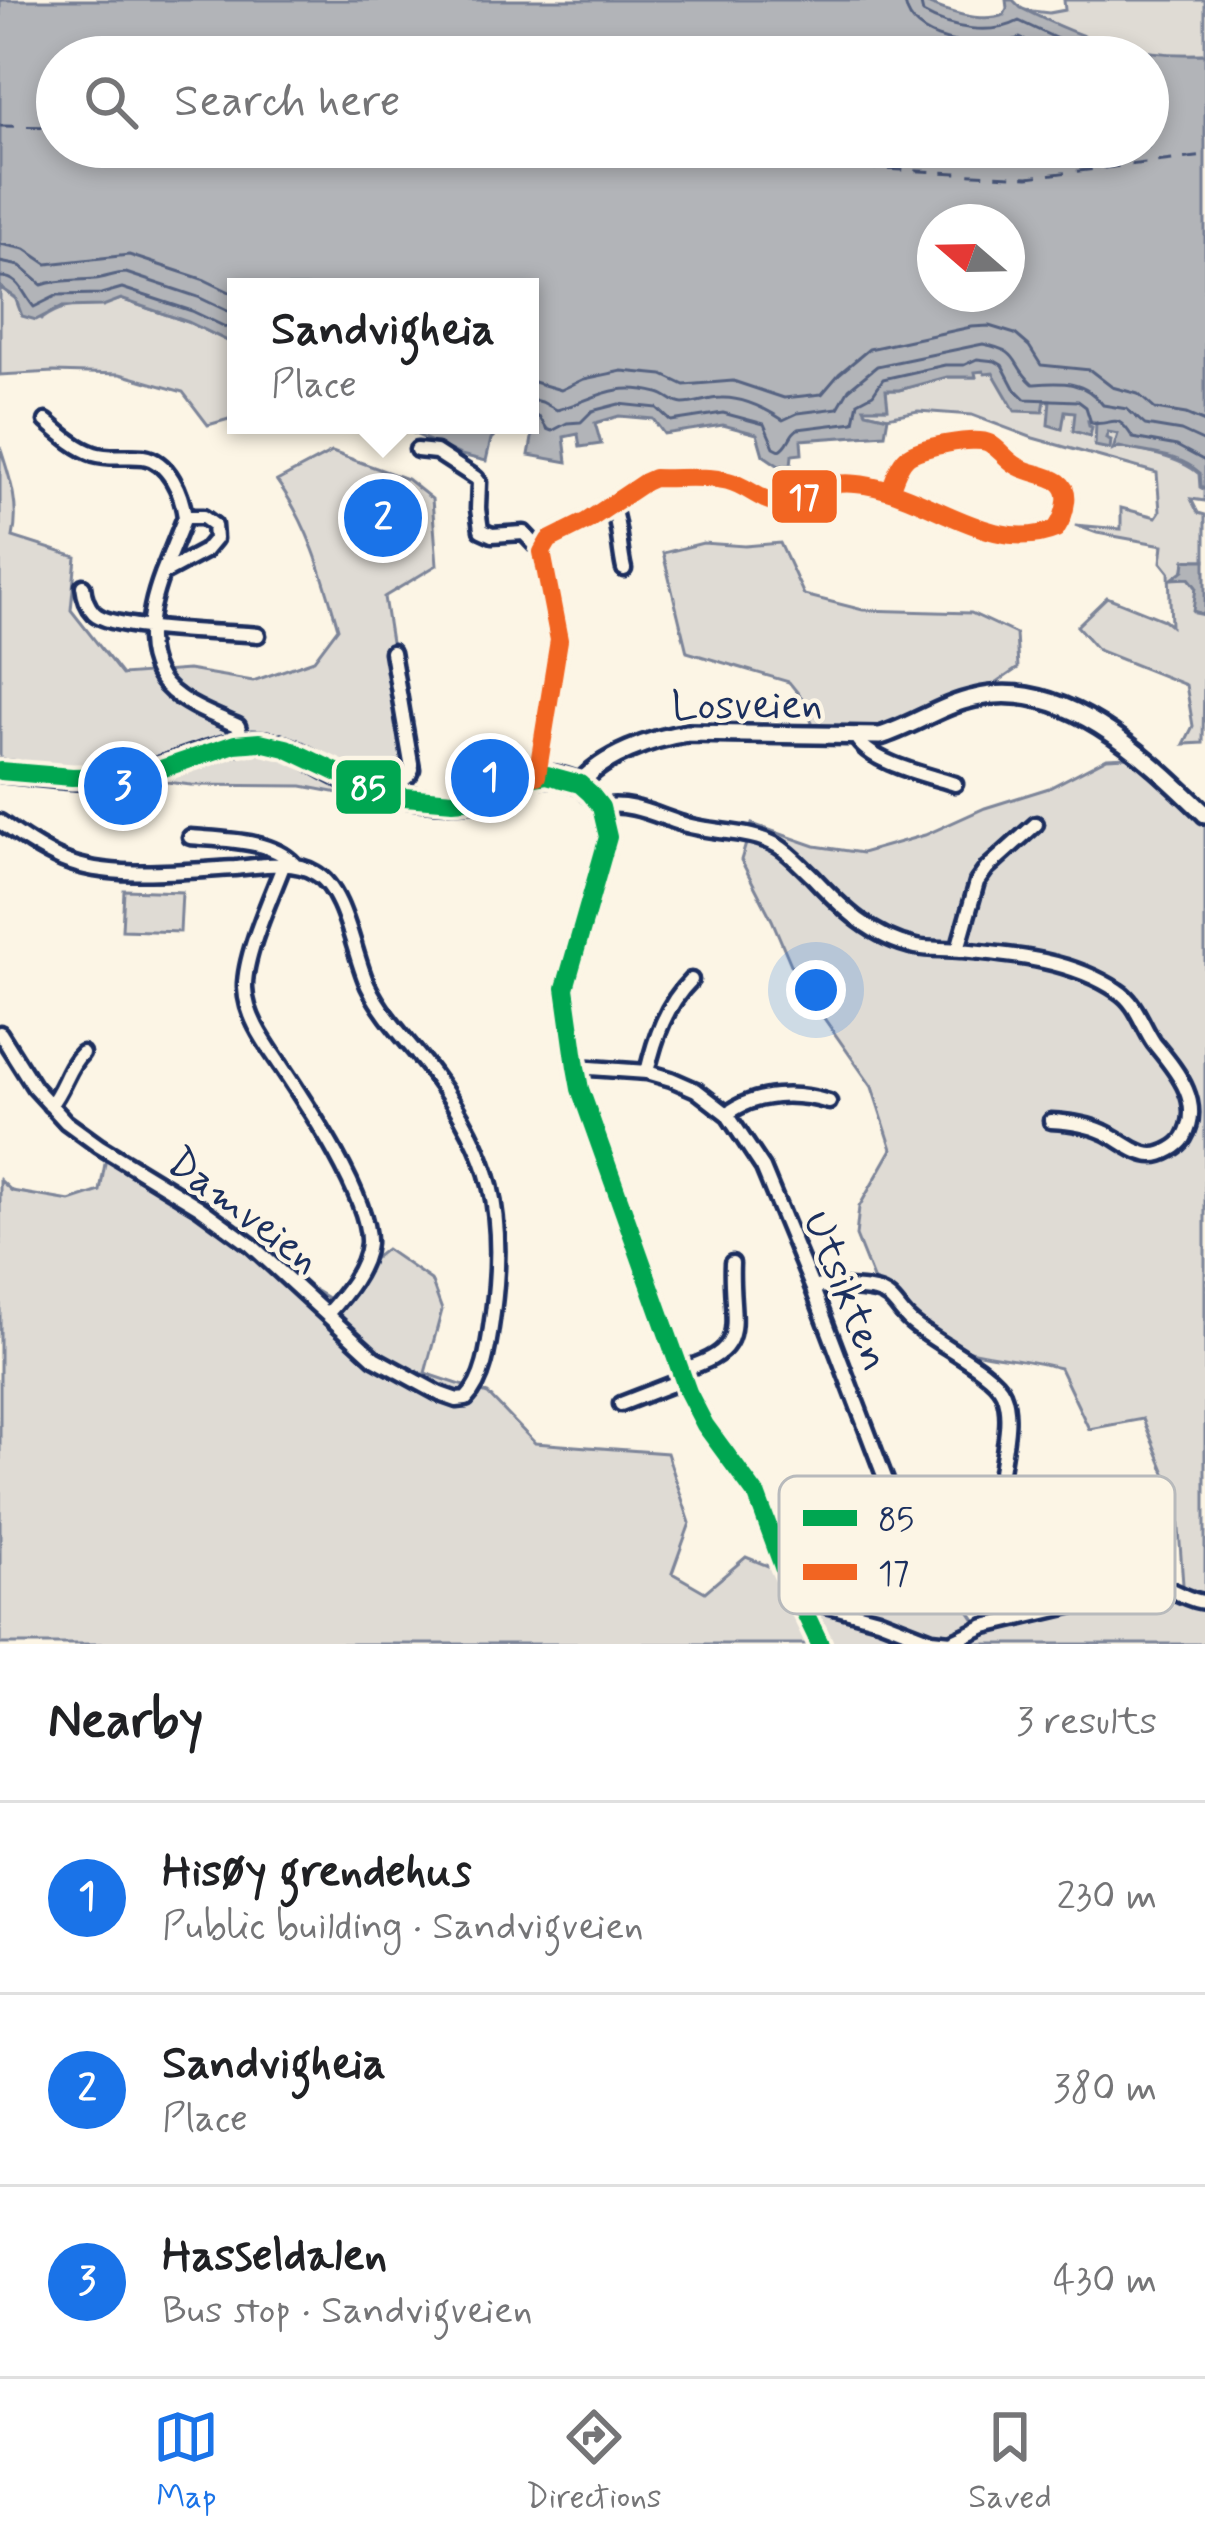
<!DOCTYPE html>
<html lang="en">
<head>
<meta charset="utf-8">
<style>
  body { margin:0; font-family:Mynerve,sans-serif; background:#f2f2f2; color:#202124 }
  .compass { position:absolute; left:917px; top:204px; width:108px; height:108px; border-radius:50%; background:#fff; box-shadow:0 6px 18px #0003; rotate:290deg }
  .you { position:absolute; left:816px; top:990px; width:42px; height:42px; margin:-30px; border:9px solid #fff; border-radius:50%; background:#1a73e8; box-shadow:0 0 0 18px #1a73e833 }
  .badge { display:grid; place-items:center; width:78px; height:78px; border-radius:50%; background:#1a73e8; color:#fff; font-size:39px; font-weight:700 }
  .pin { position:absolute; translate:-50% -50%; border:6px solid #fff; box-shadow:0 3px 12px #0006 }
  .popup { position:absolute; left:227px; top:278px; width:312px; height:156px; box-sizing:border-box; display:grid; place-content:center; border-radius:0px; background:#fff; filter:drop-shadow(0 3px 9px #0005); font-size:39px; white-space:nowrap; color:#757577 }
  .popup b { font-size:45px; color:#202124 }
  .popup::after { content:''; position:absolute; left:50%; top:100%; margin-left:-24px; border:24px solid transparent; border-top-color:#fff }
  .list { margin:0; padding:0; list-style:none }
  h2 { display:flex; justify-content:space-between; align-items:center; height:156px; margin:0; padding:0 48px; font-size:51px }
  h2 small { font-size:39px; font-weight:400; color:#757577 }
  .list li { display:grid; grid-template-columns:78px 1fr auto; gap:36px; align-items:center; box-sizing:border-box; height:192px; padding:0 48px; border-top:3px solid #e0e0e0 }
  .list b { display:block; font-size:45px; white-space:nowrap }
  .list p { margin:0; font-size:39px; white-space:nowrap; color:#757577 }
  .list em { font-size:39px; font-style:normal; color:#757577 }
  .icon { flex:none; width:66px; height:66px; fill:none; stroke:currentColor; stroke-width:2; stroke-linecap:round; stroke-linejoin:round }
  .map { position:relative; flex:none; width:1205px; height:1644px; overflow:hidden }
  .search { position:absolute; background:#fff; box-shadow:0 6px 18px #0003; left:36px; right:36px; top:36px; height:132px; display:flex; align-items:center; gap:30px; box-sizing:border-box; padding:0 42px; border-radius:66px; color:#757577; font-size:45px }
  .sheet { height:732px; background:#fff }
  nav { display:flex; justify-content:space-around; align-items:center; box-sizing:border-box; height:168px; border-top:3px solid #e0e0e0; background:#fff; font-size:33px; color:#757577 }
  nav a { display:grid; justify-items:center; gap:6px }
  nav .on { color:#1a73e8 }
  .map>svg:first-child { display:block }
  .green { fill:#dfdbd4; stroke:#7d8599; stroke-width:3 }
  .water { fill:#b2b4b8; stroke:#767f94; stroke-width:3; fill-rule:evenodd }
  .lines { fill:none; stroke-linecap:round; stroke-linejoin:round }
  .shore { stroke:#576482; stroke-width:3 }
  .ferry { stroke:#485779; stroke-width:3; stroke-dasharray:15 12; stroke-linecap:butt }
  .minor-casing { stroke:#1b2f5e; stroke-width:21 }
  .tertiary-casing { stroke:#1b2f5e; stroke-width:24 }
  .secondary-casing { stroke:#1b2f5e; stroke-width:27 }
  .minor { stroke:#fcf5e5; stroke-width:12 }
  .tertiary { stroke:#fcf5e5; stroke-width:15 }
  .secondary { stroke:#fcf5e5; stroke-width:18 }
  .bus-1-casing { stroke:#fcf5e5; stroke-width:27 }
  .bus-2-casing { stroke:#fcf5e5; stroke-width:27 }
  .bus-1 { stroke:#00a651; stroke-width:18 }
  .bus-2 { stroke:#f26522; stroke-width:18 }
  .labels { text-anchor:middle; stroke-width:9; stroke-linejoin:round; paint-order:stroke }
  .street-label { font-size:42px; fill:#1b2f5e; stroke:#fcf5e5 }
  .key { fill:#fcf5e5; stroke:#b8babc; stroke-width:3 }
  .key-label { font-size:33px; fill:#1b2f5e }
  .line-badge { stroke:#fcf5e5; stroke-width:4.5 }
  .badge-label { font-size:33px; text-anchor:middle; font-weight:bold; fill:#fff }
</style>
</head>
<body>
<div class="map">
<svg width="1205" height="1644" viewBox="0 0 1205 1644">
  <rect width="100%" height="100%" fill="#fcf5e5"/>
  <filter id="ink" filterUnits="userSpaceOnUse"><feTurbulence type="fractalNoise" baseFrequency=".00833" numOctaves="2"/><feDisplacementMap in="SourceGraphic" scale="24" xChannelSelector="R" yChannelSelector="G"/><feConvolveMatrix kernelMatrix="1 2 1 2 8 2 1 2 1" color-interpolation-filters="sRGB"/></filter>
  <g filter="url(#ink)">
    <!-- green -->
    <path class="green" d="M1064 0H1205V54L1163 55 1088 40 1024 10 1049 13 1065 10Z
      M0 287 42 319C71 298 90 311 121 299L188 322 236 345V417L208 425 183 392 120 374 54 372 0 375Z
      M974 371C1011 369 1041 407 1076 412L1088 426V421L1096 422 1098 445 1106 449 1108 431 1119 434 1114 448C1137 448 1182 458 1199 474L1200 487 1205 490V501L1191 499 1198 513 1205 515V560H1185L1184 570 1175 578H1189L1196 587 1195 613 1205 615 1203 743 1184 744 1193 726 1186 685 1098 650 1077 626 1107 597 1164 620 1171 626 1169 572 1161 562 1163 545 1097 533 1075 525 1121 529V508L1156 517 1160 511 1157 473 1033 438 972 415 918 411 887 417 866 412 864 407 887 408 886 390H899L947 377H975Z
      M0 447C10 478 20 506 13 537L76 557 71 610 122 675 188 670 253 681 314 660 338 628C323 576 309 525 277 481L332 452 407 479 432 499 437 565 384 597 404 725 400 775 365 798 302 786 191 785 126 777 0 778Z
      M703 543 745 546 780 543 804 595 863 610 971 613 1016 634 1018 668 986 690 878 734 814 729 805 702 789 682 687 652 663 553Z
      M1128 757 1182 794 1205 815V1644H0V1180L12 1191 70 1201 100 1191 106 1158 84 1141 117 1152 276 1267 333 1301 366 1265 386 1249 431 1280 442 1310 425 1373 488 1394 535 1443 667 1453 690 1523 672 1573 705 1592 746 1557 778 1570 807 1598 870 1581 930 1552 981 1629 1147 1594 1184 1598 1177 1502 1143 1419 1089 1429 1060 1368C1031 1360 1003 1358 974 1352 943 1345 914 1322 894 1299L882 1301 856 1236 859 1207 892 1149 872 1087 798 981 772 920 741 860 752 824 815 846 862 853 925 835 985 808 1049 788 1107 758Z
      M124 890 182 892 180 932 122 930Z"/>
    <!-- water -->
    <path class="water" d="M0 0H919C944 10 978 24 1004 15L1007 8 1006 0H1013L1021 8C1084 40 1133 57 1205 54V489L1201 486 1200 473C1178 453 1147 454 1119 447L1113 450 1118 434 1108 432 1106 438 1111 440 1110 449 1095 446 1096 422 1088 421 1089 426 1092 427 1090 436 1073 431 1075 412 1065 411 1062 429 1048 425 1050 400H1045L1043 412 1015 411 993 373 985 374 983 371 975 372 976 377H947L899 390H886L888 408H864L866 412 888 417 885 434 801 440 802 454 792 455 791 465 779 466 763 455 757 434 723 425 664 434 653 419 619 416 595 423 601 444 580 447 578 434 564 437 567 462 529 455 534 427 514 431 501 429 491 439 486 461 461 455 395 425H530V287H236V345L188 322 121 299 103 306 61 307 36 320 22 316 15 297 0 287ZM57 57H1148V147H57ZM935 222H1007V294H935Z
      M1185 560H1205V615L1193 611 1196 587 1189 578 1172 579 1184 570Z"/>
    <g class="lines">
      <!-- shore -->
      <path class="shore" d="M905 0C907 38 960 45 992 46 1002 46 1011 41 1020 38L1059 57
        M920 0 923 13C951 29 991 36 1019 21L1083 51 1113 57
        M0 244 25 249 47 264 129 255 205 280 236 295
        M0 262 20 266 42 285C61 279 76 281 95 279 106 278 115 273 126 273L198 297 236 315
        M0 277C21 277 23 295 34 307L58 295 101 294 122 288 192 311 236 332
        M530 381 561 390 584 379 622 371 663 375 684 385 733 381 784 398 822 394 839 374 869 349 971 327 989 326 1015 334 1029 346 1041 365 1090 370 1112 387 1138 394 1155 409 1186 414 1205 422
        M530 399 542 402 557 410C597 399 611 381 658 393 668 395 673 404 683 404 696 404 708 398 721 398 743 397 766 409 783 420L798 413 838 408 849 389 877 366 983 344C1023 352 1009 362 1033 384 1062 382 1084 380 1103 405L1127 409 1145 425 1181 431 1205 442
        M530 414 540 418 547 429 552 431 567 423 581 422 592 411 619 404 657 408 671 421 723 413 764 424 774 447 780 450C790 445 789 434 798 429L854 422 858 402 873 394 883 379 945 365H964L977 359 995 361 1002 365 1014 388 1025 399 1078 401 1086 407 1091 423C1114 427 1115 409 1133 438L1177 446 1205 461"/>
      <!-- ferry -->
      <path class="ferry" d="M0 126 57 127
        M484 147 1028 177 1205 156"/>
      <defs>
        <path id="minor" d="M46 421C60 433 76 448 94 454 110 459 127 455 143 457 169 461 182 494 185 517H203L214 525 215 539 205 551 162 574C147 614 137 668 178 696 195 709 218 717 238 726L243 743
          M417 450 436 452 476 478 479 482 478 509 481 530 492 535 524 533 542 552
          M612 505C620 525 619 548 624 569
          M162 574 185 517
          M83 586C84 595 87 606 94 613 112 631 227 632 258 635
          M856 737C869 763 927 775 955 784
          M537 776 559 640 542 552 549 540 587 521 645 482 654 478C676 479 708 475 728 481 746 485 761 502 779 503 795 505 809 492 823 487 844 480 866 484 887 490 940 505 999 553 1056 529 1062 520 1065 513 1066 502 1070 474 1037 477 1019 467 1007 461 1000 449 989 443 976 436 918 447 907 457 898 465 894 480 890 491
          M374 784C389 783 406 786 412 769L392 652
          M601 807C629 801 655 815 680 823 711 834 749 829 778 846 791 854 801 866 812 876 841 907 872 938 916 947 930 950 946 948 961 950 1015 955 1072 960 1118 991 1137 1003 1142 1026 1154 1043 1175 1069 1205 1102 1184 1138 1179 1146 1164 1155 1153 1155 1136 1155 1120 1139 1104 1132 1087 1124 1069 1122 1051 1121
          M0 822C20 836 40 850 63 860 111 880 183 871 235 868 260 866 292 859 315 873 346 890 353 954 368 986 384 1019 411 1044 433 1074 493 1155 506 1214 493 1313 489 1341 486 1378 466 1399L457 1400 440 1394 374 1358 251 1245 199 1207 99 1146 66 1122 34 1087 0 1033
          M190 837C222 840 271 839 294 864
          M283 866C271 898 244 955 245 988 246 1016 264 1041 279 1063 305 1102 370 1198 368 1243 366 1269 344 1295 327 1314
          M958 949 977 882 987 868 1036 824
          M576 1067 647 1072 671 1079 696 1090 727 1114 763 1168 813 1289 893 1499
          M647 1072C655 1038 666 1005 691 980
          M50 1105C64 1089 67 1067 82 1053
          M727 1114C756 1092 796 1092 829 1102
          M813 1289 820 1286C837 1288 858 1287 875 1291 893 1295 897 1309 909 1320 930 1341 993 1369 1003 1393 1022 1437 971 1521 1019 1550 1041 1564 1116 1538 1145 1535L1157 1530 1160 1521 1157 1511 1148 1506C1132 1508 1128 1524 1123 1537
          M680 1370C754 1350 729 1324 732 1263
          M621 1404 683 1380
          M802 1606 823 1604 878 1619 932 1640 951 1642 985 1626 1155 1586C1173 1587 1186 1601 1205 1602"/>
        <path id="tertiary" d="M820 1644 783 1567 757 1496 705 1425 688 1392 580 1089 576 1067 565 988 608 837 601 807 580 784C601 756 653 738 687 733L880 736C913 726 941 705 975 698 1064 676 1147 758 1205 814"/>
        <path id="secondary" d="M0 771C41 775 86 783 128 776 170 770 220 740 260 742 292 744 316 765 343 777 377 793 413 800 450 801 467 801 488 800 504 793 512 789 519 782 527 779 545 771 564 778 580 784"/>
      </defs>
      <!-- minor casing -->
      <use href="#minor" class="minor-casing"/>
      <!-- tertiary casing -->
      <use href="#tertiary" class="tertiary-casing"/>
      <!-- secondary casing -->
      <use href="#secondary" class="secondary-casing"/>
      <!-- minor -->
      <use href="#minor" class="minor"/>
      <!-- tertiary -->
      <use href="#tertiary" class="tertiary"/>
      <!-- secondary -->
      <use href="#secondary" class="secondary"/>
      <defs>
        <path id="bus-1" d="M0 771 72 777 128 776 161 769 235 744 260 742 286 748 368 787 405 797 453 801 488 798 503 794 526 779 547 775 580 784 590 793 601 807 608 837 565 988 576 1067 580 1089 688 1392 705 1425 757 1496 783 1567 820 1644"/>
        <path id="bus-2" d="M537 776 559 640 542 552 549 540 587 521 645 482 654 478C676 479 708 475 728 481 746 485 761 502 779 503 795 505 809 492 823 487 844 480 866 484 887 490 940 505 999 553 1056 529 1062 520 1065 513 1066 502 1070 474 1037 477 1019 467 1007 461 1000 449 989 443 976 436 918 447 907 457 898 465 894 480 890 491"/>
      </defs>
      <!-- bus-1 casing -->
      <use href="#bus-1" class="bus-1-casing"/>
      <!-- bus-2 casing -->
      <use href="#bus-2" class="bus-2-casing"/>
      <!-- bus-1 -->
      <use href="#bus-1" class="bus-1"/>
      <!-- bus-2 -->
      <use href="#bus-2" class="bus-2"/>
    </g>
  </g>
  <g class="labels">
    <!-- street labels -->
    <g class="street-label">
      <text transform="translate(747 703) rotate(-1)" y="15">Losveien</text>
      <text transform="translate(245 1209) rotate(37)" y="15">Damveien</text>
      <text transform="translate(848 1290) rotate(68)" y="15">Utsikten</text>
    </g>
  </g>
  <!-- legend -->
  <rect x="779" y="1476" width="396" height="138" rx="18" class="key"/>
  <rect x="803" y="1510" width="54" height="16" fill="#00a651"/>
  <rect x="803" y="1564" width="54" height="16" fill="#f26522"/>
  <g class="key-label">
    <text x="878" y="1530">85</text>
    <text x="878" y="1584">17</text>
  </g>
  <g class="line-badge">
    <rect x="770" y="468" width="69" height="57" rx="12" fill="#f26522"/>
    <rect x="334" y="758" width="69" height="58" rx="12" fill="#00a651"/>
  </g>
  <g class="badge-label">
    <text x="804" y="508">17</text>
    <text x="368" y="799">85</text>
  </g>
</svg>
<svg class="compass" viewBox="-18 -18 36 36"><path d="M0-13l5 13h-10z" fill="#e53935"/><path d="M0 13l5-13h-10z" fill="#757577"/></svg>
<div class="you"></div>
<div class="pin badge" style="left:490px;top:778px">1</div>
<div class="pin badge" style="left:383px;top:518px">2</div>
<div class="popup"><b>Sandvigheia</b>Place</div>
<div class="pin badge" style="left:123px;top:786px">3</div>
<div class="search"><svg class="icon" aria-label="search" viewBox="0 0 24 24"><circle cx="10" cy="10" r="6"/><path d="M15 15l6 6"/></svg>Search here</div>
</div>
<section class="sheet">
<h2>Nearby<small>3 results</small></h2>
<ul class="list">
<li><span class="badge">1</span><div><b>Hisøy grendehus</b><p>Public building · Sandvigveien</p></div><em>230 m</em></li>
<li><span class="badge">2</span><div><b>Sandvigheia</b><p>Place</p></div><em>380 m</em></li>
<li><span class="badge">3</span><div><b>Hasseldalen</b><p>Bus stop · Sandvigveien</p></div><em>430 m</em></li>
</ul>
</section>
<nav>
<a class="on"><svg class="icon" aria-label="map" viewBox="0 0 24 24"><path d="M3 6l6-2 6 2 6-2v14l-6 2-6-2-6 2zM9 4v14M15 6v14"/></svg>Map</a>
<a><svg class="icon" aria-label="directions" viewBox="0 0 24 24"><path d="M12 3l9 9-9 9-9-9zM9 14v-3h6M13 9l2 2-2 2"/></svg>Directions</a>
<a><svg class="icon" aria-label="saved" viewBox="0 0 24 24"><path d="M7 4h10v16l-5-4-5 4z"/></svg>Saved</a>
</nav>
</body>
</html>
